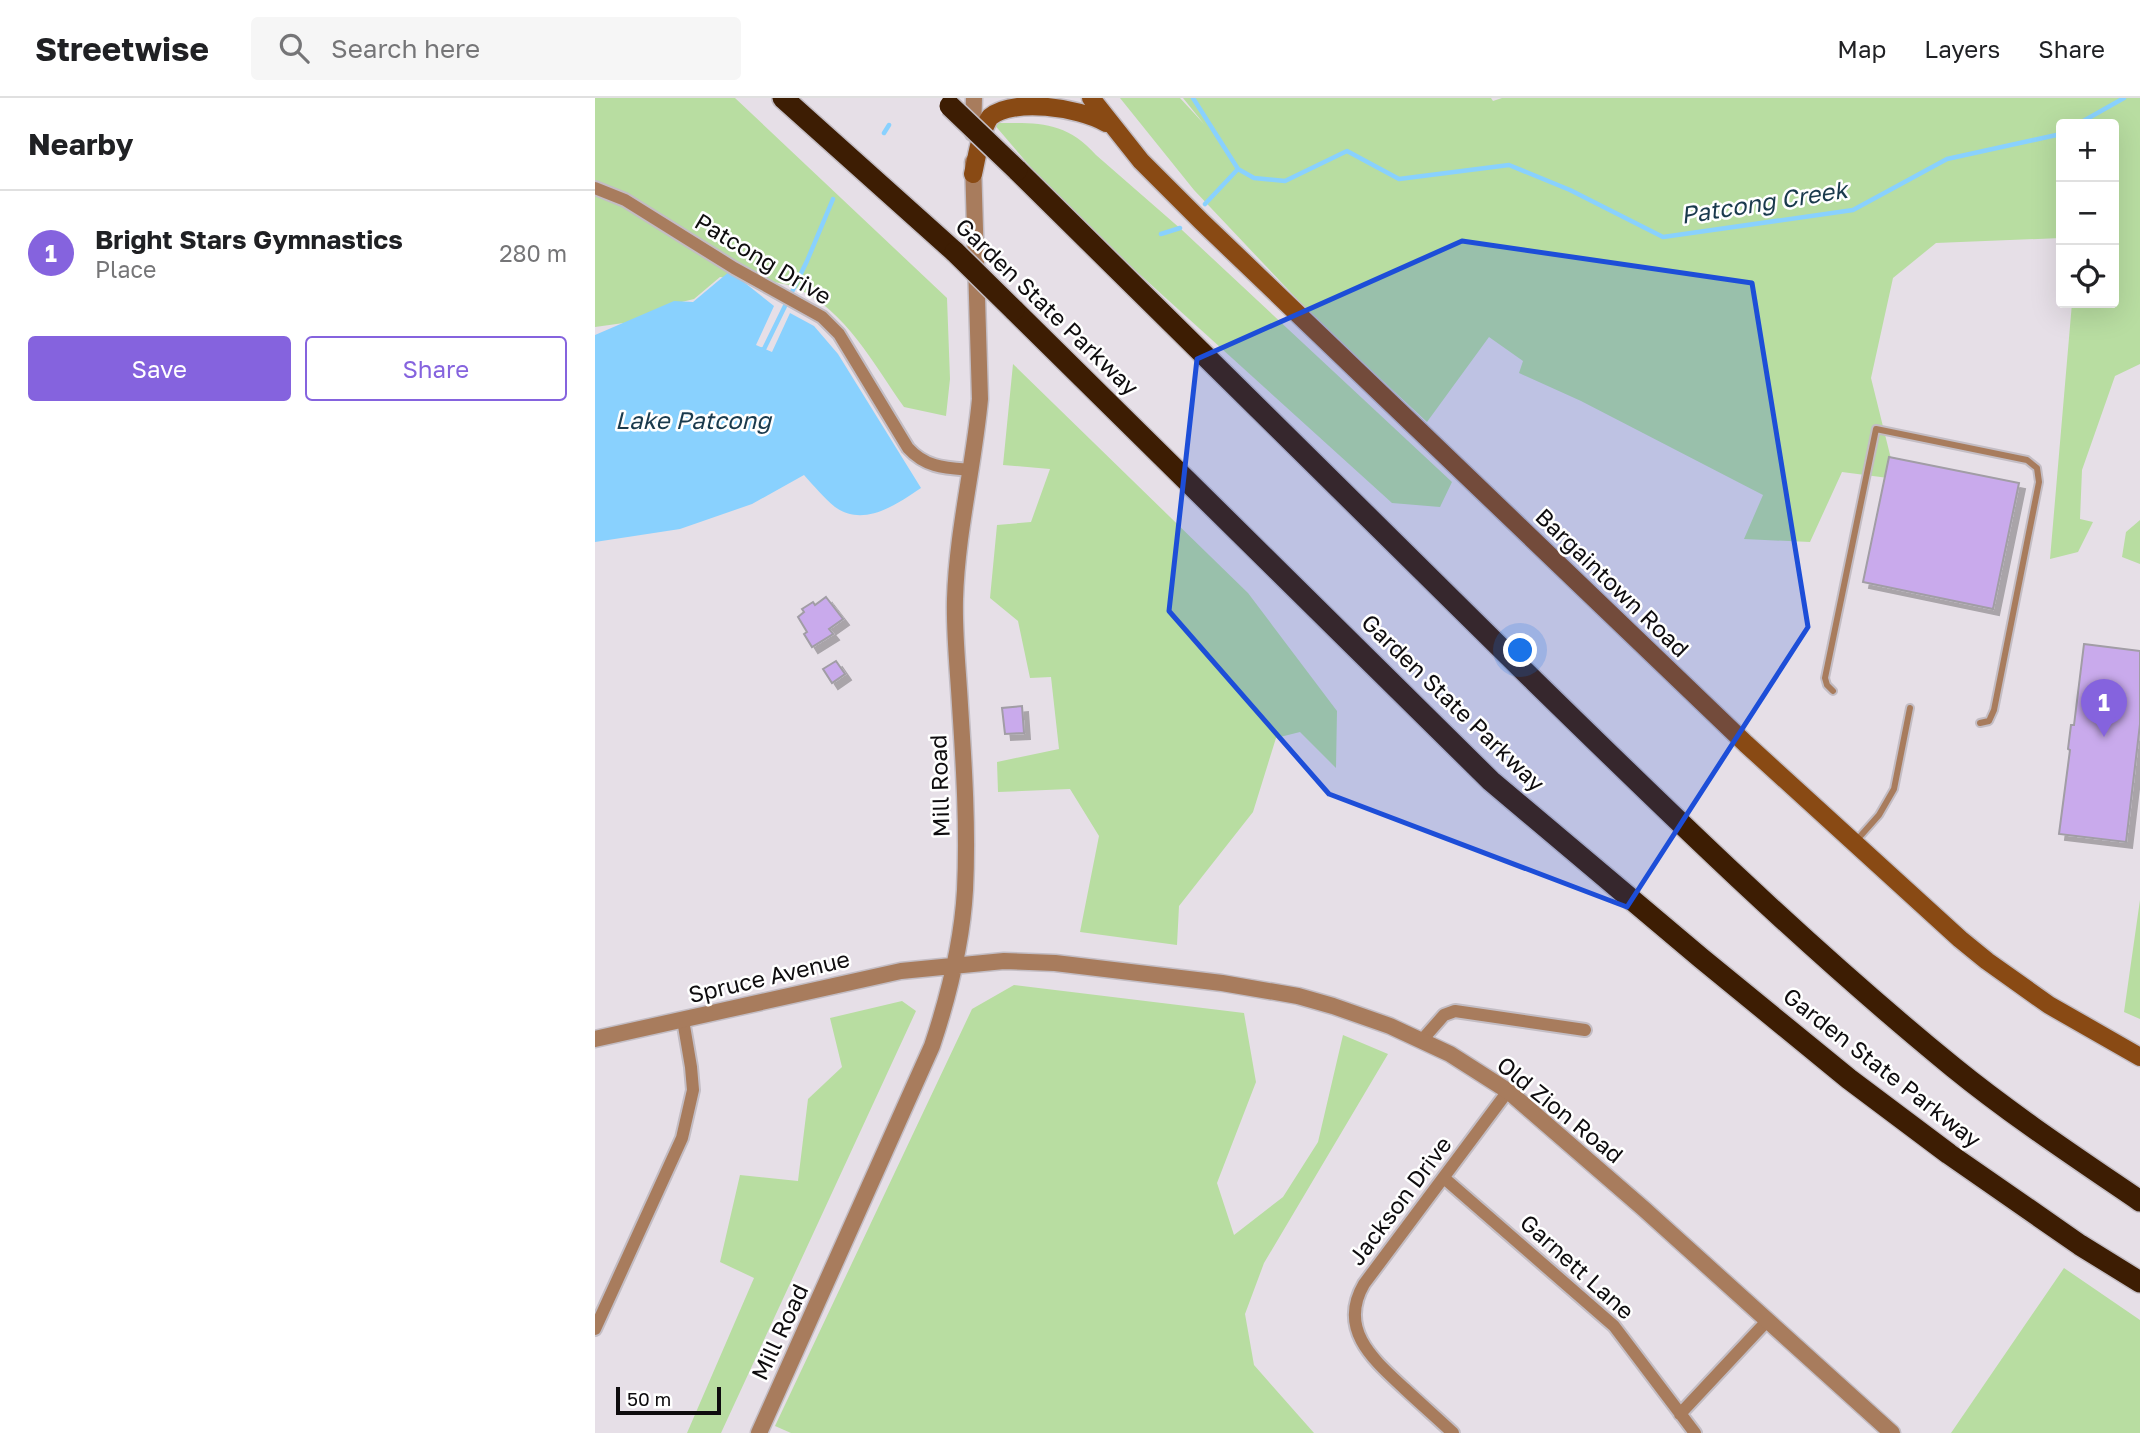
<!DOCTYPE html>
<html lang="en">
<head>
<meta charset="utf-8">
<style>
  body { margin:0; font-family:"Golos Text",sans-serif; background:#f6f6f6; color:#202124 }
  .controls { position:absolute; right:21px; top:21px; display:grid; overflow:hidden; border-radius:7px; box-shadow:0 7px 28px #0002 }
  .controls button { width:63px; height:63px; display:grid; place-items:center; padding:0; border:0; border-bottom:2px solid #e0e0e0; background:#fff; color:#202124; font:35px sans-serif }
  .scale { position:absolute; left:21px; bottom:18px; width:105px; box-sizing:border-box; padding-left:7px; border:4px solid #0e0c0e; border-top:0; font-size:19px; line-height:24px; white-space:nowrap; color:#0e0c0e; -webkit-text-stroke:5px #fff; paint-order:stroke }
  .you { position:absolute; left:926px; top:553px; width:24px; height:24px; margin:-18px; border:5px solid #fff; border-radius:50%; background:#1a73e8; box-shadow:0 0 0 10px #1a73e833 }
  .badge { display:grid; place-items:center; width:46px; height:46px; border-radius:50%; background:#8563de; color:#fff; font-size:23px; font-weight:700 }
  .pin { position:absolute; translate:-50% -58px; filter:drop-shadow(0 2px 4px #0008) }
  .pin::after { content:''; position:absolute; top:37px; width:24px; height:21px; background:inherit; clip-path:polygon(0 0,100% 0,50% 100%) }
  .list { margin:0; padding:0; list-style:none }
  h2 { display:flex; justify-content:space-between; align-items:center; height:91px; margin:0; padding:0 28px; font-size:30px }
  h2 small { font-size:23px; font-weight:400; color:#757577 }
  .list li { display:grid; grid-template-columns:46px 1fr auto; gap:21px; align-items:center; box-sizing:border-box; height:126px; padding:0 28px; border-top:2px solid #e0e0e0 }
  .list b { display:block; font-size:26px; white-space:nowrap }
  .list p { margin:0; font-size:23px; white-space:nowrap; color:#757577 }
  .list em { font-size:23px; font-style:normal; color:#757577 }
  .actions { display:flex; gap:14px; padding:21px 28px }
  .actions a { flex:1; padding:16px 0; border:2px solid #8563de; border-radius:7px; text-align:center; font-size:24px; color:#8563de }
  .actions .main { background:#8563de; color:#fff }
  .icon { flex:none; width:38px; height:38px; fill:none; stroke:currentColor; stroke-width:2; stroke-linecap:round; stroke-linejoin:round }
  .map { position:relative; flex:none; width:1545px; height:1335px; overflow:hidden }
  header { display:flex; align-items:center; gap:42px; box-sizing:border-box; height:98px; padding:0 35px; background:#fff; border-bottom:2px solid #e0e0e0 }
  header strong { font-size:33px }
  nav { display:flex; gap:38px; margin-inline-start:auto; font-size:24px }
  .search { width:490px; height:63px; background:#f6f6f6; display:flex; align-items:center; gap:18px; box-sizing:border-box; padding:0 24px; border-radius:7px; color:#757577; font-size:26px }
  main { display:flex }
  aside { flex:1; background:#fff }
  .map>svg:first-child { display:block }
  .green { fill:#b8dda1 }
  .water { fill:#89d1fe }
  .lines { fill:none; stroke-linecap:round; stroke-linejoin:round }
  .stream { stroke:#89d1fe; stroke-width:4.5 }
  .building { fill:#c9aaec; stroke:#a19da5; stroke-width:2; filter:url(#shadow) }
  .service-casing { stroke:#c3bdc4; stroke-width:10 }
  .minor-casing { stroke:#c3bdc4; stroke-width:16 }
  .tertiary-casing { stroke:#c3bdc4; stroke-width:19 }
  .secondary-casing { stroke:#c3bdc4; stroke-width:21 }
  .motorway-casing { stroke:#c3bdc4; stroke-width:24 }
  .service { stroke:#a87c5d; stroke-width:6 }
  .minor { stroke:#a87c5d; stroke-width:12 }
  .tertiary { stroke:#a87c5d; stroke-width:16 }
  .secondary { stroke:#894a14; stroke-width:18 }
  .motorway { stroke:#3d1d03; stroke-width:21 }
  .motorway-bridge-casing { stroke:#c3bdc4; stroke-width:24; stroke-linecap:butt }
  .motorway-bridge { stroke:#3d1d03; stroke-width:21 }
  .marked { fill:#1d4ed8; fill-opacity:0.2; stroke:#1d4ed8; stroke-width:5; stroke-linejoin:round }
  .labels { text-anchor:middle; stroke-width:5; stroke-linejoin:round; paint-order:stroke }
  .street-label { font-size:23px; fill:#0e0c0e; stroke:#fff }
  .water-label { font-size:24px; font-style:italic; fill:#1a3a4d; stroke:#fff }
</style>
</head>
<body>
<header>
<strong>Streetwise</strong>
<div class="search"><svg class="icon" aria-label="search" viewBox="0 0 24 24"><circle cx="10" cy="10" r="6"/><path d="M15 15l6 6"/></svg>Search here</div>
<nav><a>Map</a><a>Layers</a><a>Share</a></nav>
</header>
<main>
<aside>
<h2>Nearby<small></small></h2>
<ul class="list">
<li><span class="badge">1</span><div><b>Bright Stars Gymnastics</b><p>Place</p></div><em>280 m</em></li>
</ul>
<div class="actions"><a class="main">Save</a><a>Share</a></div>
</aside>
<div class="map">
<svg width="1545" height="1335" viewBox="0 0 1545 1335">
  <defs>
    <filter id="shadow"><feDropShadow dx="6" dy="6" stdDeviation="0" flood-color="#0004"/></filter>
  </defs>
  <rect width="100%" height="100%" fill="#e6dfe7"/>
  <!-- green -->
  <path class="green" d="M0 0H140L352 200 355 281 351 318 309 309C279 267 251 212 201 190 185 182 145 182 125 179L99 201 74 207 43 223 0 229Z
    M525 0H585L609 26 588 0H896L898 3 907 0H1545V266L1520 278 1487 372 1485 421 1498 424 1483 454 1455 461 1477 205H1519V26H1466V140L1341 145 1298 180 1276 280 1301 381 1247 374 1215 444 1149 441 1168 397 986 303 924 275 928 263 894 239 832 324 719 219 599 92Z
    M398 25C442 25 470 22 501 57L587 132 857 384 845 409 797 405 509 144 450 86Z
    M418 266 653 495 742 613 741 670 705 634 681 640 658 714 584 808 582 847 485 834 504 738 475 691 403 694 402 664 464 651 456 579 435 580 423 523 395 500 402 427 436 424 455 371 408 367Z
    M1545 422V466L1527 459 1531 434Z
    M1545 802V921L1529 914Z
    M419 887 649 915 661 984 622 1085 639 1137 688 1099 723 1044 748 937 793 956 669 1165 650 1216 659 1267 719 1335H196L180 1328 377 911Z
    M307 903 321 913 126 1335H92L159 1180 125 1164 145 1077 203 1083 213 1001 247 969 235 920Z
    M1469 1170 1545 1222V1335H1356Z"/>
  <!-- water -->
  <path class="water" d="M135 173 179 208 161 247 177 254 195 215 219 228 243 256 326 390C302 406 269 430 240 409 229 400 219 388 209 377L157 406 85 431 0 444V237L79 203 98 204Z"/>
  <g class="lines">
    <!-- stream -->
    <path class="stream" d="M598 0 643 71 659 80 690 83 752 53 804 81 914 67 975 92 1068 139 1258 112 1352 61 1466 36
      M1483 26 1529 0
      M289 35 294 27
      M610 106 643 71
      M566 136 585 130
      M165 252 169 251 212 163 238 101"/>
  </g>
  <!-- building -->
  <path class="building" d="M1294 359 1424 385 1398 511 1268 484Z
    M231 499 248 521 234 531 238 536 217 549 209 536 212 534 203 519 209 514 207 511 218 504 220 507Z
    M1489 546 1545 553V626L1531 744 1464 736 1475 652 1473 651 1476 627H1479Z
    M241 563 250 576 237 585 228 571Z
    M427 608 429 635 410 636 407 610Z"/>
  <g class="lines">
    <defs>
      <path id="service" d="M1238 593 1232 587 1230 580 1281 331 1432 362 1442 370 1444 384 1399 612 1394 623 1385 625
        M1261 743 1284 717 1299 691 1315 610"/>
      <path id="minor" d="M0 90 30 102 139 170 227 219 244 236 313 350C331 370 351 370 376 372
        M827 942 849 917 860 913 990 932
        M849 1080 1019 1228 1100 1335
        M0 1231 87 1040 98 992 96 969 88 922
        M1085 1316 1172 1223
        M858 1335C842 1320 826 1306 810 1291 780 1263 742 1232 769 1186L913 993"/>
      <path id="tertiary" d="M378 35 379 0
        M0 941 306 873 409 863 460 865 627 885 703 898 738 908 795 928 855 956 913 993 1049 1111 1297 1335
        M164 1335 337 948C354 897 367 846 370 792 373 731 369 668 365 607 363 571 359 536 360 501 362 433 379 367 385 301L378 64"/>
      <path id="secondary" d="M496 0 546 63 606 123 1151 646 1365 841 1392 863 1454 907 1545 959
        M378 76C382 59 385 34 395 19 418 0 483 9 511 25"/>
      <path id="motorway" d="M188 0 360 154
        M422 72C589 237 756 403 924 568 1065 706 1205 844 1358 969 1417 1017 1482 1060 1545 1103
        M419 212 896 683 1106 860 1254 981 1354 1056 1485 1147 1545 1184"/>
    </defs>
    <!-- service casing -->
    <use href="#service" class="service-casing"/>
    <!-- minor casing -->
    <use href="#minor" class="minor-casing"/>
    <!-- tertiary casing -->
    <use href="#tertiary" class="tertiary-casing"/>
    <!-- secondary casing -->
    <use href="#secondary" class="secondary-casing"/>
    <!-- motorway casing -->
    <use href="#motorway" class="motorway-casing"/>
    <!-- service -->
    <use href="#service" class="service"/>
    <!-- minor -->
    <use href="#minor" class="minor"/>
    <!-- tertiary -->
    <use href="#tertiary" class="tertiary"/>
    <!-- secondary -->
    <use href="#secondary" class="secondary"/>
    <!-- motorway -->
    <use href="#motorway" class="motorway"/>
    <defs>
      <path id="motorway-bridge" d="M355 8 422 72
        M360 154 419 212"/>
    </defs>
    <!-- motorway-bridge casing -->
    <use href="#motorway-bridge" class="motorway-bridge-casing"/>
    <!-- motorway-bridge -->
    <use href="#motorway-bridge" class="motorway-bridge"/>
  </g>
  <!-- marked area -->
  <path class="marked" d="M867 143 1157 185 1213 529 1032 809 734 696 574 513 602 261Z"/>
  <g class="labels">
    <!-- street labels -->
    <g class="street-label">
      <text transform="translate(168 161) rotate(31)" y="8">Patcong Drive</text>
      <text transform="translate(452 209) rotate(44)" y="8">Garden State Parkway</text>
      <text transform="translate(1017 485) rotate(44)" y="8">Bargaintown Road</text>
      <text transform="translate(858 605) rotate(44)" y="8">Garden State Parkway</text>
      <text transform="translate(345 688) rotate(-92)" y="8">Mill Road</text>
      <text transform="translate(174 879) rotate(-13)" y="8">Spruce Avenue</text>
      <text transform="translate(1287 970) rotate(38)" y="8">Garden State Parkway</text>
      <text transform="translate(965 1012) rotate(39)" y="8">Old Zion Road</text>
      <text transform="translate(805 1103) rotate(-53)" y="8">Jackson Drive</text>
      <text transform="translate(982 1169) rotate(42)" y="8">Garnett Lane</text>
      <text transform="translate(185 1234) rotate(-65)" y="8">Mill Road</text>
    </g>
    <!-- water labels -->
    <g class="water-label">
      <text transform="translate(1169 105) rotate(-9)" y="8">Patcong Creek</text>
      <text x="98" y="331">Lake Patcong</text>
    </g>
  </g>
</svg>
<div class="controls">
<button>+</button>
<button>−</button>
<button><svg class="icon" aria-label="locate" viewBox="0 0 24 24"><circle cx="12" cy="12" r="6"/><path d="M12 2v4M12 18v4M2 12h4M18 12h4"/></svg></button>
</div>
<div class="scale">50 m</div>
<div class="you"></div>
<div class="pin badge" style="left:1509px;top:639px">1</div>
</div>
</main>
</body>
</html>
